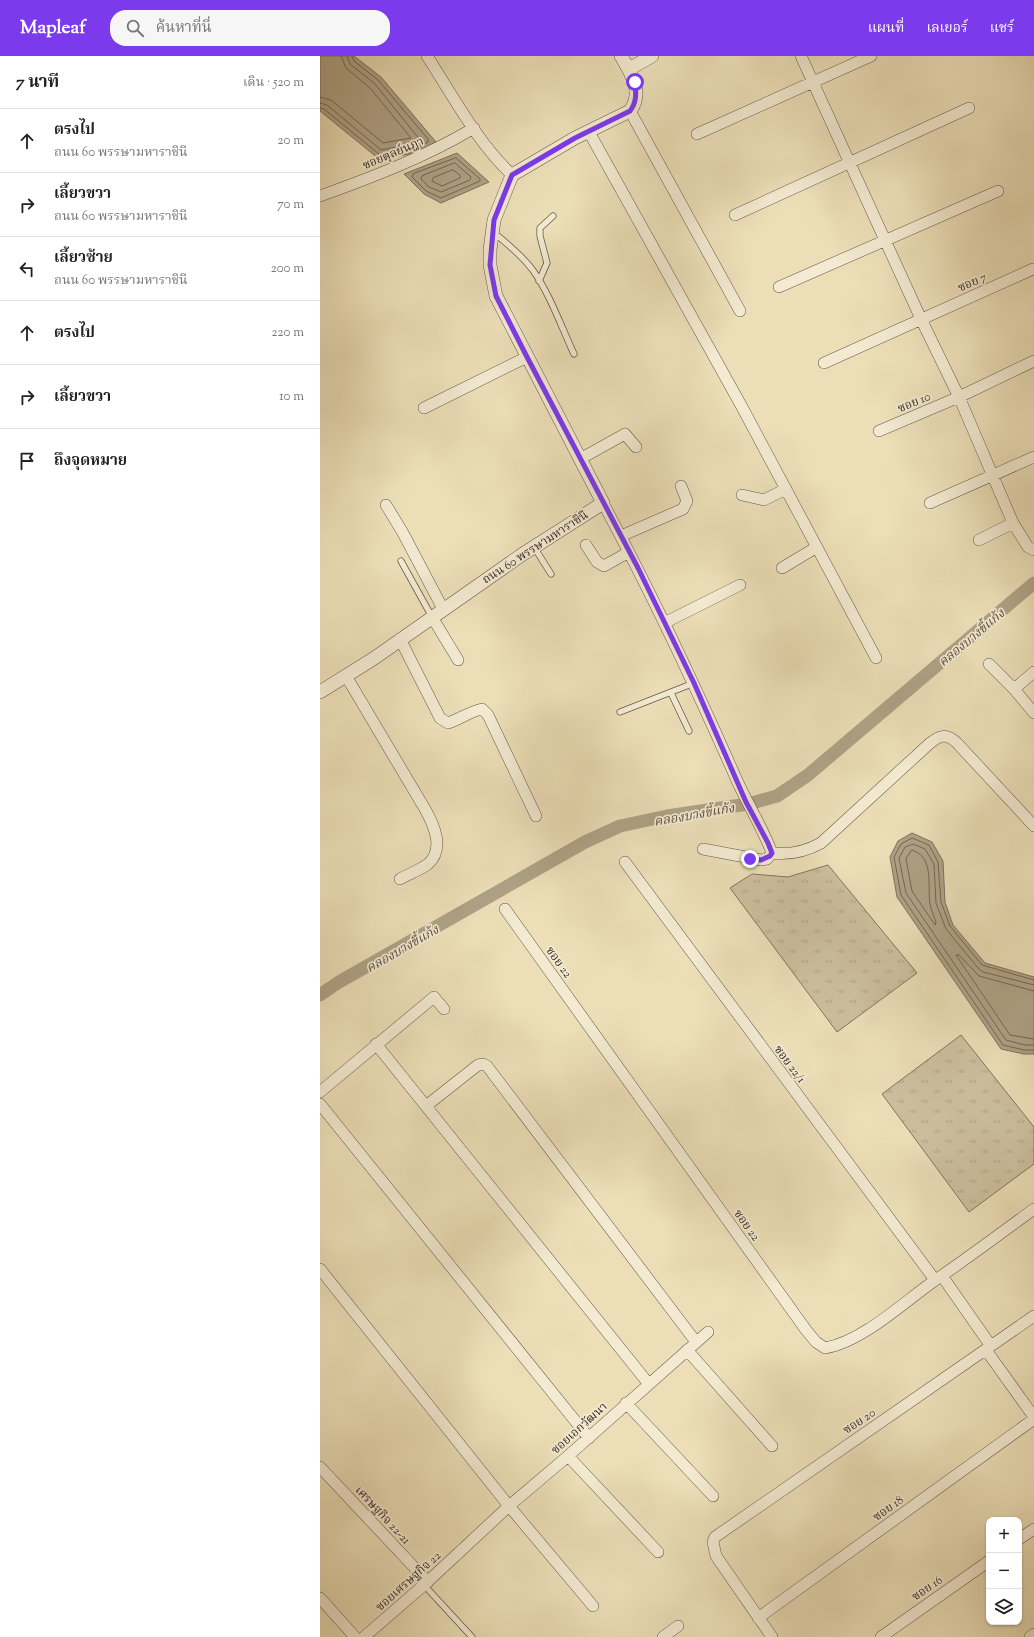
<!DOCTYPE html>
<html lang="th">
<head>
<meta charset="utf-8">
<style>
  body { margin:0; font-family:"Sorts Mill Goudy","Noto Serif Thai",serif; background:#f6f6f6; color:#222 }
  .controls { position:absolute; right:12px; bottom:12px; display:grid; overflow:hidden; border-radius:8px; box-shadow:0 1px 3px #0004 }
  .controls button { width:36px; height:36px; display:grid; place-items:center; padding:0; border:0; border-bottom:1px solid #e0e0e0; background:#fff; color:#222; font:20px sans-serif }
  .stop { position:absolute; width:12px; height:12px; margin:-9px; border:3px solid #7c3aed; border-radius:50%; background:#fff }
  .stop.end { background:#7c3aed; border-color:#fff; box-shadow:0 1px 4px #0008 }
  .list { margin:0; padding:0; list-style:none }
  h2 { display:flex; justify-content:space-between; align-items:center; height:52px; margin:0; padding:0 16px; font-size:17px }
  h2 small { font-size:13px; font-weight:400; color:#767676 }
  .list li { display:grid; grid-template-columns:26px 1fr auto; gap:12px; align-items:center; box-sizing:border-box; height:64px; padding:0 16px; border-top:1px solid #e0e0e0 }
  .list b { display:block; font-size:15px; white-space:nowrap }
  .list p { margin:0; font-size:13px; white-space:nowrap; color:#767676 }
  .list em { font-size:13px; font-style:normal; color:#767676 }
  .icon { flex:none; width:22px; height:22px; fill:none; stroke:currentColor; stroke-width:2; stroke-linecap:round; stroke-linejoin:round }
  .map { position:relative; flex:none; width:714px; height:1581px; overflow:hidden }
  header { display:flex; align-items:center; gap:24px; box-sizing:border-box; height:56px; padding:0 20px; background:#7c3aed; color:#fff }
  header strong { font-size:19px }
  nav { display:flex; gap:22px; margin-inline-start:auto; font-size:14px }
  .search { width:280px; height:36px; background:#f6f6f6; display:flex; align-items:center; gap:10px; box-sizing:border-box; padding:0 14px; border-radius:16px; color:#767676; font-size:15px }
  main { display:flex }
  aside { flex:1; background:#fff }
  .map>svg:first-child { display:block }
  .grass { fill:url(#grass-tufts); stroke:#827662 }
  .water { fill:#afa286; stroke:#7f7260 }
  .lines { fill:none; stroke-linecap:round; stroke-linejoin:round }
  .shore { stroke:#746656; stroke-width:1 }
  .canal { stroke:#afa286; stroke-width:13 }
  .service-casing { stroke:#65584a; stroke-width:7 }
  .minor-casing { stroke:#65584a; stroke-width:12 }
  .tertiary-casing { stroke:#65584a; stroke-width:14 }
  .service { stroke:#f3ead1; stroke-width:5.5 }
  .minor { stroke:#f3ead1; stroke-width:11 }
  .tertiary { stroke:#f3ead1; stroke-width:13 }
  .route { stroke:#7c3aed; stroke-width:5 }
  .labels { text-anchor:middle; stroke-width:3.5; stroke-linejoin:round; paint-order:stroke }
  .street-label { font-size:12px; fill:#382b26; stroke:#f3ead1 }
  .water-label { font-size:13px; font-style:italic; fill:#5c4f43; stroke:#f3ead1 }
</style>
</head>
<body>
<header>
<strong>Mapleaf</strong>
<div class="search"><svg class="icon" aria-label="search" viewBox="0 0 24 24"><circle cx="10" cy="10" r="6"/><path d="M15 15l6 6"/></svg>ค้นหาที่นี่</div>
<nav><a>แผนที่</a><a>เลเยอร์</a><a>แชร์</a></nav>
</header>
<main>
<aside>
<h2>7 นาที<small>เดิน · 520 m</small></h2>
<ul class="list">
<li><svg class="icon" aria-label="ahead" viewBox="0 0 24 24"><path d="M12 20V5M6 11l6-6 6 6"/></svg><div><b>ตรงไป</b><p>ถนน 60 พรรษามหาราชินี</p></div><em>20 m</em></li>
<li><svg class="icon" aria-label="right" viewBox="0 0 24 24"><path d="M7 20v-9h11M14 6l5 5-5 5"/></svg><div><b>เลี้ยวขวา</b><p>ถนน 60 พรรษามหาราชินี</p></div><em>70 m</em></li>
<li><svg class="icon" aria-label="left" viewBox="0 0 24 24"><path d="M17 20v-9H6M10 6l-5 5 5 5"/></svg><div><b>เลี้ยวซ้าย</b><p>ถนน 60 พรรษามหาราชินี</p></div><em>200 m</em></li>
<li><svg class="icon" aria-label="ahead" viewBox="0 0 24 24"><path d="M12 20V5M6 11l6-6 6 6"/></svg><div><b>ตรงไป</b></div><em>220 m</em></li>
<li><svg class="icon" aria-label="right" viewBox="0 0 24 24"><path d="M7 20v-9h11M14 6l5 5-5 5"/></svg><div><b>เลี้ยวขวา</b></div><em>10 m</em></li>
<li><svg class="icon" aria-label="arrive" viewBox="0 0 24 24"><path d="M6 21V4h12l-3 4 3 4H6"/></svg><div><b>ถึงจุดหมาย</b></div></li>
</ul>
</aside>
<div class="map">
<svg width="714" height="1581" viewBox="0 0 714 1581">
  <defs>
    <pattern id="grass-tufts" width="24" height="20" patternUnits="userSpaceOnUse"><rect width="24" height="20" fill="#cdc09f"/><path d="M3 7l-1-3M5 7V3M7 7l1-3M15 17l-1-3M17 17v-4M19 17l1-3" fill="none" stroke="#b1a589"/></pattern>
  </defs>
  <rect width="100%" height="100%" fill="#ecdfb8"/>
  <filter id="stains"><feTurbulence type="fractalNoise" baseFrequency=".005" numOctaves="4"/><feColorMatrix values="0 0 0 0 .2 0 0 0 0 .09 0 0 0 0 .02 0 0 0 .5 -.17"/></filter>
  <radialGradient id="worn" r=".72"><stop offset=".6" stop-color="#630" stop-opacity="0"/><stop offset="1" stop-color="#630" stop-opacity=".3"/></radialGradient>
  <!-- grass -->
  <path class="grass" d="M508 809 597 917 517 976 410 832 432 818 468 821Z
    M641 979 714 1071V1108L649 1156 562 1038Z"/>
  <!-- water -->
  <path class="water" d="M0 0H34L61 21 116 86 96 97 59 103 0 55Z
    M137 97 169 126 121 147 104 138 84 118Z
    M592 777 612 786 623 805 625 846 633 869 665 907 714 921V998H704L681 993 577 841 570 801 578 785Z"/>
  <g class="lines">
    <!-- shore -->
    <path class="shore" d="M0 41 11 44 63 87 91 82 50 32 26 12 21 0
      M0 47 7 49 61 94 93 88 100 84 55 28 30 8 27 0
      M0 52 4 53 60 99 95 93 108 86V83L58 24 34 5 32 0
      M136 102 160 123V125L121 142 106 135 92 121 93 118Z
      M135 107 151 121 150 124 121 136 109 131 101 123 102 120Z
      M133 114 140 119V122L122 130 112 125 113 122Z
      M592 794C615 801 607 830 610 848 611 854 614 860 616 866L615 869 592 835 586 803Z
      M714 924 662 909 630 870 621 846 618 806 609 789 592 782 581 788 574 801 581 839 683 989 704 994H714
      M714 929 663 916 658 912 626 873 616 847 614 808 605 793 593 788 585 791 579 802 586 837 686 984 705 989H714
      M714 935 659 920 639 899H636L690 979 714 983"/>
    <!-- canal -->
    <path class="canal" d="M0 939 19 926 265 786 300 770 347 760 428 748 457 740 488 719 714 527"/>
    <defs>
      <path id="service" d="M174 177C188 188 201 199 212 213 230 238 241 270 254 298
        M219 225 227 207 220 180V172L233 160
        M214 491 231 518
        M81 505 112 561
        M351 637 369 675
        M300 656 374 627
        M104 1529 152 1581"/>
      <path id="minor" d="M107 0C133 40 157 86 192 119
        M481 0 601 263 639 341 693 467 708 491 714 494
        M310 55 420 255
        M269 76 422 351 556 602
        M377 78 551 0
        M0 140C53 121 105 101 154 72
        M415 159 649 52
        M459 231 678 135
        M504 307 713 213
        M104 352 207 301
        M559 375 639 341 714 305
        M260 403 305 378 316 391
        M422 439 444 444 466 433
        M283 447C331 536 374 627 415 720 426 746 442 770 452 797L447 803 441 804 383 793
        M610 447 714 401
        M66 449 83 477 123 553
        M301 480 363 453 367 445 361 430
        M659 484 693 467
        M266 489 277 506 284 510 309 496
        M462 512 497 491
        M112 561 138 604
        M344 567 420 529
        M80 583 120 662 128 667C140 663 149 656 162 653L168 659 216 760
        M669 608 694 633 714 657
        M26 620 105 753C114 769 125 793 108 808 100 814 89 818 80 823
        M694 633 714 616
        M452 797C470 799 485 796 501 787L609 688C620 679 626 677 637 687L714 770
        M305 806 615 1224
        M185 853 486 1274 496 1286 505 1292C542 1286 584 1246 614 1225 648 1202 681 1177 714 1153
        M56 988 328 1327
        M0 1036 114 941 124 953
        M0 1048 269 1382
        M106 1050 158 1009 163 1008 167 1010 376 1286
        M0 1213 189 1450 273 1550
        M622 1220 671 1290
        M367 1294 452 1390
        M666 1294 714 1361
        M306 1347 393 1440
        M248 1400 338 1496
        M0 1411 108 1526
        M699 1483 714 1473
        M0 1542 35 1581
        M438 1562 714 1363
        M44 1581 104 1529 189 1450 248 1400 388 1276
        M343 1581 358 1570
        M452 1581 396 1500 393 1486 395 1481 714 1260
        M561 1581 669 1505
        M710 1581 714 1578"/>
      <path id="tertiary" d="M309 13 332 0
        M0 636 53 603 203 498 283 447 176 240 170 209V194L174 164 192 119 255 82 310 55C324 36 311 17 301 0"/>
    </defs>
    <!-- service casing -->
    <use href="#service" class="service-casing"/>
    <!-- minor casing -->
    <use href="#minor" class="minor-casing"/>
    <!-- tertiary casing -->
    <use href="#tertiary" class="tertiary-casing"/>
    <!-- service -->
    <use href="#service" class="service"/>
    <!-- minor -->
    <use href="#minor" class="minor"/>
    <!-- tertiary -->
    <use href="#tertiary" class="tertiary"/>
  </g>
  <g class="lines">
    <!-- route -->
    <path class="route" d="M315 26C316 37 317 46 310 55L255 82 192 119 174 164 170 209 176 240 207 301 318 512 374 627 426 746 448 787 452 797 450 800 441 804 430 803"/>
  </g>
  <g class="labels">
    <!-- street labels -->
    <g class="street-label">
      <text transform="translate(73 97) rotate(-23)" y="4">ซอยตุลย์นฎา</text>
      <text transform="translate(652 226) rotate(-24)" y="4">ซอย 7</text>
      <text transform="translate(594 346) rotate(-23)" y="4">ซอย 10</text>
      <text transform="translate(215 491) rotate(-33)" y="4">ถนน 60 พรรษามหาราชินี</text>
      <text transform="translate(239 906) rotate(54)" y="4">ซอย 22</text>
      <text transform="translate(470 1008) rotate(53)" y="4">ซอย 22/1</text>
      <text transform="translate(427 1169) rotate(54)" y="4">ซอย 22</text>
      <text transform="translate(539 1365) rotate(-34)" y="4">ซอย 20</text>
      <text transform="translate(259 1372) rotate(-42)" y="4">ซอยเอกวัฒนา</text>
      <text transform="translate(568 1452) rotate(-36)" y="4">ซอย 18</text>
      <text transform="translate(63 1459) rotate(47)" y="4">เศรษฐกิจ 22-21</text>
      <text transform="translate(88 1525) rotate(-42)" y="4">ซอยเศรษฐกิจ 22</text>
      <text transform="translate(607 1532) rotate(-35)" y="4">ซอย 16</text>
    </g>
    <!-- water labels -->
    <g class="water-label">
      <text transform="translate(651 581) rotate(-40)" y="5">คลองบางขี้แก้ง</text>
      <text transform="translate(374 758) rotate(-10)" y="5">คลองบางขี้แก้ง</text>
      <text transform="translate(82 892) rotate(-30)" y="5">คลองบางขี้แก้ง</text>
    </g>
  </g>
  <rect width="100%" height="100%" filter="url(#stains)"/>
  <rect width="100%" height="100%" fill="url(#worn)"/>
</svg>
<div class="controls">
<button>+</button>
<button>−</button>
<button><svg class="icon" aria-label="layers" viewBox="0 0 24 24"><path d="M12 4l9 5-9 5-9-5zM3 14l9 5 9-5"/></svg></button>
</div>
<div class="stop" style="left:315px;top:26px"></div>
<div class="stop end" style="left:430px;top:803px"></div>
</div>
</main>
</body>
</html>
